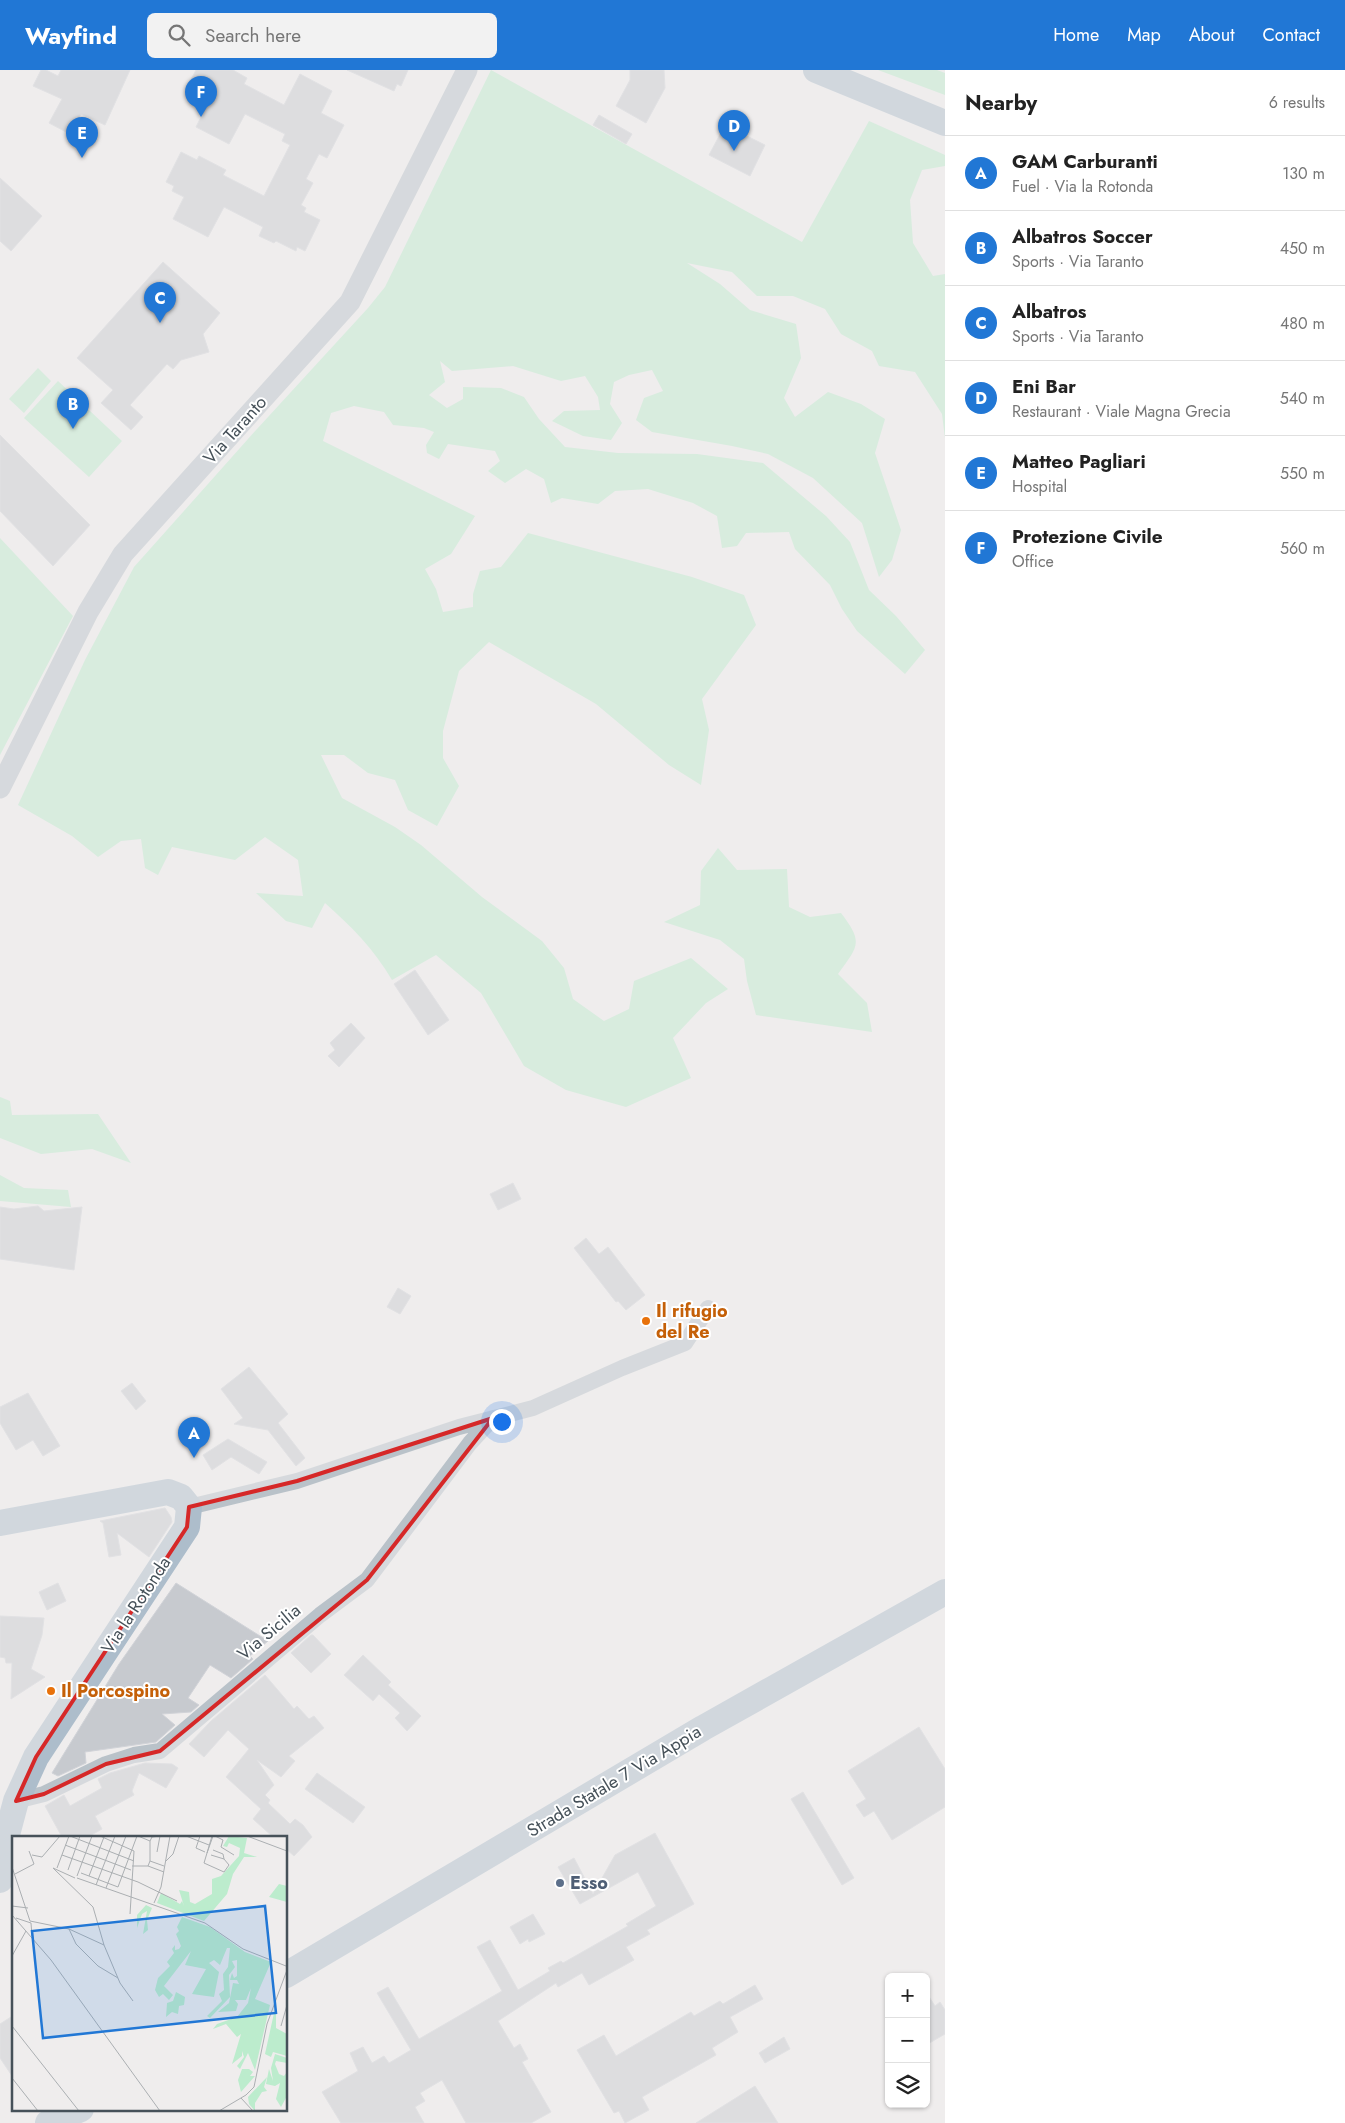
<!DOCTYPE html>
<html lang="en">
<head>
<meta charset="utf-8">
<style>
  body { margin:0; font-family:Jost,sans-serif; background:#f2f2f2; color:#222 }
  .controls { position:absolute; right:15px; bottom:15px; display:grid; overflow:hidden; border-radius:8px; box-shadow:0 1px 4px #0004 }
  .controls button { width:45px; height:45px; display:grid; place-items:center; padding:0; border:0; border-bottom:1px solid #e0e0e0; background:#fff; color:#222; font:25px sans-serif }
  .you { position:absolute; left:501px; top:1351px; width:18px; height:18px; margin:-12px; border:4px solid #fff; border-radius:50%; background:#1a73e8; box-shadow:0 0 0 8px #1a73e833 }
  .badge { display:grid; place-items:center; width:32px; height:32px; border-radius:50%; background:#2177d5; color:#fff; font-size:16px; font-weight:700 }
  .pin { position:absolute; translate:-50% -41px; filter:drop-shadow(0 1px 2px #0008) }
  .pin::after { content:''; position:absolute; top:26px; width:18px; height:15px; background:inherit; clip-path:polygon(0 0,100% 0,50% 100%) }
  .list { margin:0; padding:0; list-style:none }
  h2 { display:flex; justify-content:space-between; align-items:center; height:65px; margin:0; padding:0 20px; font-size:21px }
  h2 small { font-size:16px; font-weight:400; color:#767676 }
  .list li { display:grid; grid-template-columns:32px 1fr auto; gap:15px; align-items:center; box-sizing:border-box; height:75px; padding:0 20px; border-top:1px solid #e0e0e0 }
  .list b { display:block; font-size:19px; white-space:nowrap }
  .list p { margin:0; font-size:16px; white-space:nowrap; color:#767676 }
  .list em { font-size:16px; font-style:normal; color:#767676 }
  .icon { flex:none; width:28px; height:28px; fill:none; stroke:currentColor; stroke-width:2; stroke-linecap:round; stroke-linejoin:round }
  .map { position:relative; flex:none; width:945px; height:2053px; overflow:hidden }
  header { display:flex; align-items:center; gap:30px; box-sizing:border-box; height:70px; padding:0 25px; background:#2177d5; color:#fff }
  header strong { font-size:24px }
  nav { display:flex; gap:28px; margin-inline-start:auto; font-size:18px }
  .search { width:350px; height:45px; background:#f2f2f2; display:flex; align-items:center; gap:12px; box-sizing:border-box; padding:0 18px; border-radius:8px; color:#767676; font-size:19px }
  main { display:flex }
  aside { flex:1; background:#fff }
  .map>svg:first-child { display:block }
  .green { fill:#bceccd }
  .building { fill:#c7cacf; stroke:#d1d3d8 }
  .lines { fill:none; stroke-linecap:round; stroke-linejoin:round }
  .minor { stroke:#b9c2c9; stroke-width:16 }
  .tertiary { stroke:#b9c2c9; stroke-width:21 }
  .primary { stroke:#adbdcb; stroke-width:26 }
  .marked { fill:none; stroke:#d62828; stroke-width:4; stroke-linejoin:round }
  .food-dot { fill:#e8710a; stroke:#fff; stroke-width:2 }
  .service-dot { fill:#5c6f8a; stroke:#fff; stroke-width:2 }
  .labels { text-anchor:middle; stroke-width:4; stroke-linejoin:round; paint-order:stroke }
  .street-label { font-size:18px; fill:#465159; stroke:#fff }
  .food-label { font-size:18px; font-weight:bold; fill:#c56008; stroke:#fff; text-anchor:start }
  .service-label { font-size:18px; font-weight:bold; fill:#4e5e75; stroke:#fff; text-anchor:start }
  .inset-road { fill:none; stroke:#abafb2; stroke-width:1 }
  .view { fill:#2177d5; fill-opacity:0.15; stroke:#2177d5; stroke-width:2.5 }
  .inset-edge { fill:none; stroke:#465159; stroke-width:2.5 }
</style>
</head>
<body>
<header>
<strong>Wayfind</strong>
<div class="search"><svg class="icon" aria-label="search" viewBox="0 0 24 24"><circle cx="10" cy="10" r="6"/><path d="M15 15l6 6"/></svg>Search here</div>
<nav><a>Home</a><a>Map</a><a>About</a><a>Contact</a></nav>
</header>
<main>
<div class="map">
<svg width="945" height="2053" viewBox="0 0 945 2053">
  <rect width="100%" height="100%" fill="#efeded"/>
  <!-- green -->
  <path class="green" d="M491 0 802 172 869 51 945 85V96L922 100 910 130 913 173 933 206 945 204V368L942 344 915 302 879 296 872 281 841 264 825 239 793 226H757L732 202 687 193 720 214 750 240 796 254 801 288 784 328 795 347 828 322 861 334 885 349 875 383 901 460 892 490 879 507 862 453 813 408 768 384 732 376 652 362 636 350 644 328 663 321 652 300 629 305 614 312 610 334 622 353 611 370 583 366 552 351 564 341 600 340 598 327 585 306 561 311 513 296 452 301 440 291 445 312 429 325 447 338 463 329V317L501 318 524 327 539 349 565 377 618 383 697 384 763 393 826 446 850 472 869 520 896 546 925 580 905 604 857 561 842 539 830 515 795 479 789 462 746 463 737 476 722 478 717 446 693 433 648 419 615 421 598 434 562 428 551 433 544 409 526 399 505 413 488 401 500 391 495 381 448 374 439 389 427 383 426 375 434 362 424 358 393 355 384 342 354 336 331 343 323 371 475 446 451 484 425 499 436 519 443 542 473 537V524L480 501 501 497 528 463 692 507 744 525 756 555 702 629 709 660 701 715 669 695 596 634 489 572 459 601 443 661V688L459 716 437 756 408 740 395 710 368 703 344 685H321L342 728 395 757 421 775 482 827 542 871 564 898 573 929 604 951 629 939 634 911 691 888 728 919 706 933 673 968 691 1008 626 1037 566 1020 524 996 481 923 436 885 392 910C374 879 351 856 325 833L312 858 286 851 256 823 303 826 298 790 265 767 235 790 172 777 158 805 145 798 141 769 121 771 98 787 72 766 18 735 85 590 134 497 257 359 368 238 385 217Z
    M878 0H937L945 3V25Z
    M38 298 51 311 24 343 9 329Z
    M58 311 122 371 89 407 24 348Z
    M0 468 73 546 0 685Z
    M718 778 737 800 787 799 789 837 810 847 841 843C864 873 858 876 838 904L867 933 872 962 756 945 747 911 744 889 720 870 664 852 700 835 701 801Z
    M0 1027 10 1031 12 1045 98 1044 131 1093 92 1079 41 1084 0 1068Z
    M0 1105 24 1118 68 1120 71 1137 0 1131Z"/>
  <!-- building -->
  <path class="building" d="M41 0H46L58 6 61 0H130L105 55 81 44 70 64 49 53 62 29 33 16Z
    M196 0H233L247 8 244 14 284 35 300 4 332 21 321 43 344 55 327 88 319 84 306 109 313 113 301 135 306 138 304 142 320 150 305 181 297 177 296 181 276 171 274 173 259 166 263 157 224 137 208 167 173 149 184 127 172 121 174 116 166 112 181 82 197 90 199 86 226 100 223 105 264 126 290 75 282 71 285 64 245 44 229 74 196 57 208 33 193 26 194 23 186 19Z
    M347 0H408L401 16 397 14 394 21Z
    M630 0H664L665 18 646 53 616 36 630 10Z
    M599 45 632 64 626 74 593 55Z
    M725 55 765 75 750 106 709 85Z
    M0 108 42 146 11 181 0 171Z
    M163 192 220 243 203 264 209 282 181 290 173 299 167 294 130 335 143 347 131 360 101 333 113 320 77 288Z
    M0 365 90 455 53 496 0 441Z
    M415 900 449 950 428 965 394 914Z
    M351 953 365 968 339 997 328 986 335 980 330 973Z
    M513 1113 521 1129 498 1140 490 1124Z
    M38 1136 44 1141 82 1137 74 1200 0 1189V1137L14 1139Z
    M586 1168 599 1184 608 1177 645 1225 626 1240 618 1231 616 1232 574 1178Z
    M398 1218 411 1226 400 1244 387 1237Z
    M249 1297 288 1344 278 1353 305 1388 296 1396 268 1360 234 1354 243 1348 221 1319Z
    M132 1313 146 1331 136 1340 121 1321Z
    M28 1323 60 1376 43 1386 33 1370 16 1380 0 1353V1337Z
    M228 1369 267 1392 259 1404 231 1387 212 1400 203 1385Z
    M165 1438 171 1447 172 1452 149 1487 117 1463 121 1485 109 1487 103 1453 100 1451Z
    M58 1513 66 1531 47 1540 39 1522Z
    M176 1513 268 1571 250 1586 253 1589 231 1608 210 1595 188 1628 199 1635 191 1642 162 1644 175 1655 156 1672 85 1682 86 1693 58 1706 52 1703 119 1594Z
    M0 1546 44 1548 42 1565 31 1599 45 1607 11 1629 12 1593H6L5 1588 0 1587Z
    M311 1565H313L331 1584 311 1603 291 1583Z
    M363 1585 391 1612 388 1615 421 1646 407 1661 395 1648 400 1643 379 1624 373 1631 344 1605Z
    M265 1605 294 1639 297 1636 309 1649 314 1646 324 1658 289 1686 295 1691 281 1707 257 1690 274 1715 265 1725 270 1730 268 1733 290 1754 295 1749 303 1755 312 1767 294 1786 286 1779V1767H273L253 1749 261 1739 226 1707 249 1679 228 1660 204 1687 189 1674 211 1651Z
    M919 1657 945 1699V1737L892 1770 874 1741 864 1747 856 1735 866 1729 848 1701Z
    M145 1693 172 1694 178 1698 166 1718 139 1703 132 1721 134 1725 95 1746 102 1759 88 1767H62L45 1736 64 1725 70 1736 102 1718 98 1709 110 1703Z
    M317 1703 365 1737 353 1753 305 1719Z
    M803 1722 854 1808 842 1815 791 1729Z
    M655 1763 694 1834 647 1860 650 1864 626 1877 634 1890 589 1915 582 1903 558 1917 556 1913 498 1951 514 1978 520 1974 528 1989 522 1992 551 2042 531 2053H466L442 2010 420 2023 425 2031 415 2037 424 2053H341L322 2022 358 2001 350 1983 363 1977 372 1993 384 1986 389 1993 411 1980 377 1923 388 1917 419 1969 502 1921 477 1877 490 1870 518 1920 550 1901 548 1898 561 1891 563 1893 628 1856 626 1854 656 1836 638 1802 580 1834 558 1797 574 1788 593 1824 615 1785Z
    M533 1844 545 1864 529 1872 528 1869 520 1874 510 1857Z
    M755 1915 763 1929 730 1947 738 1962 712 1978 716 1985 642 2027 649 2040 625 2053 619 2041 614 2043 577 1980 604 1965 616 1986 691 1942 694 1946 720 1931 723 1934Z
    M926 1922 935 1936 940 1932 945 1940V1964L926 1975Z
    M14 1945V2009L0 1988V1954Z
    M784 1967 790 1979 765 1993 759 1983Z
    M755 2016 778 2053H696Z"/>
  <g class="lines">
    <!-- minor -->
    <path class="minor" d="M189 1437 297 1411 459 1357 533 1338 622 1298 685 1273 708 1238
      M16 1731 44 1724 106 1694 134 1685 160 1681 320 1545 367 1510 470 1373 493 1348"/>
    <!-- tertiary -->
    <path class="tertiary" d="M0 718 88 542 123 484 350 232 467 0"/>
    <!-- primary -->
    <path class="primary" d="M816 0 945 53
      M0 1453 168 1422 181 1427 189 1437 187 1457 36 1687 16 1731 8 1761 0 1810
      M286 1905 703 1658 945 1522
      M48 2053 81 2039"/>
  </g>
  <!-- marked area -->
  <path d="M0 0H945V2053H0ZM493 1348 367 1510 160 1681 106 1694 44 1724 16 1731 36 1687 187 1457 189 1437 297 1411Z" fill="#efeded" fill-opacity=".55" fill-rule="evenodd"/>
  <path class="marked" d="M493 1348 367 1510 160 1681 106 1694 44 1724 16 1731 36 1687 187 1457 189 1437 297 1411Z"/>
  <!-- markers -->
  <g class="food-dot">
    <circle cx="646" cy="1251" r="5"/>
    <circle cx="51" cy="1621" r="5"/>
  </g>
  <circle class="service-dot" cx="560" cy="1813" r="5"/>
  <g class="labels">
    <!-- street labels -->
    <g class="street-label">
      <text transform="translate(235 360) rotate(-48)" y="6">Via Taranto</text>
      <text transform="translate(136 1535) rotate(-57)" y="6">Via la Rotonda</text>
      <text transform="translate(269 1562) rotate(-40)" y="6">Via Sicilia</text>
      <text transform="translate(614 1711) rotate(-31)" y="6">Strada Statale 7 Via Appia</text>
    </g>
    <!-- food labels -->
    <g class="food-label">
      <text x="656" y="1247">Il rifugio<tspan x="656" dy="21">del Re</tspan></text>
      <text x="61" y="1627">Il Porcospino</text>
    </g>
    <!-- service labels -->
    <g class="service-label">
      <text x="570" y="1819">Esso</text>
    </g>
  </g>
  <!-- overview -->
  <g transform="translate(12 1766)">
    <rect width="275" height="275" fill="#efeded"/>
    <path d="M217 0 235 2 232 17 245 21H232L221 38 215 58 192 85 145 67 149 57 168 68 170 65 172 70 167 54 177 56 178 66 183 68 200 58V43L209 40 227 20 228 12 217 7 215 11 211 10ZM267 48 275 50V66L257 61ZM134 69 140 72 135 84 136 94 131 98 135 75 130 78 125 92V79ZM170 81 198 91 233 116 259 126 243 163 258 169 243 234 236 217 228 233 225 230 232 221 230 215V220L220 228 229 198 225 201 214 188 201 193 205 188 225 181 236 167 239 152 234 164H223L226 168 224 175 206 176 217 167 221 147 227 148 225 144H218L220 137 222 142 225 140V124L220 125 223 131 217 139 218 161 198 182 195 180 210 165 207 158 212 154 211 138 216 131 218 112H215L208 129 202 124 197 127 207 136 202 161 180 158 194 133 173 129 179 115 152 150 161 159 157 164 151 158 147 161 143 154 146 142 158 130 155 126 162 117 160 113 163 109V114L167 113 169 110 164 98 167 95 165 91ZM164 156 173 161 172 169 167 170 166 178 160 176 154 181 155 167 161 165ZM264 168V192L275 198V220L261 216 259 221 253 218ZM263 218 275 222V227L264 225 263 228 267 238 272 240 275 236V260L269 271 264 263 268 247 263 250 254 248 257 233 261 245 259 232ZM230 233H237L241 236 238 240H243L229 256 226 244ZM255 241 252 251 255 255 250 256 243 267V275L237 268 236 261Z" fill="#bceccd"/>
    <path class="inset-road" d="M58 0 122 25M88 0 122 15 118 78M126 0 138 5 140 1 137 0M174 0 197 9M188 0 184 12 193 16M200 0 195 17 201 0M203 0 211 4 209 11 222 19M235 0 275 15M140 1 148 0 145 16M53 9 119 34M195 17 192 27 212 36 217 29 212 23M20 19 30 21 48 0M50 19 126 46 165 65M199 19 212 23 211 18 201 14M138 25V5M154 25 161 18 167 0M120 30H136L152 36M136 30 138 25 152 30M0 31 18 85M45 32 57 0M56 34 68 0M69 37 106 51 125 0M3 38 22 28 17 15M65 40 80 0M77 40 92 1M65 42 193 87 231 113 274 130M84 49 103 0M94 52 114 0M142 67 149 51 158 0M0 70 16 72M0 79 39 124 148 275M4 82 19 87 20 100M18 85 57 93 92 109 81 71 41 32 63 42M57 93 64 108 86 130 106 142M92 109 108 147 121 165M0 120 14 95M0 190 67 275M269 190 275 169M0 242 26 275M229 262 241 275M207 275 234 259 242 251 255 188 275 134"/>
    <path class="view" d="M253 70 264 177 31 202 20 95Z"/>
    <rect width="275" height="275" class="inset-edge"/>
  </g>
</svg>
<div class="controls">
<button>+</button>
<button>−</button>
<button><svg class="icon" aria-label="layers" viewBox="0 0 24 24"><path d="M12 4l9 5-9 5-9-5zM3 14l9 5 9-5"/></svg></button>
</div>
<div class="you"></div>
<div class="pin badge" style="left:194px;top:1388px">A</div>
<div class="pin badge" style="left:73px;top:359px">B</div>
<div class="pin badge" style="left:160px;top:253px">C</div>
<div class="pin badge" style="left:734px;top:81px">D</div>
<div class="pin badge" style="left:82px;top:88px">E</div>
<div class="pin badge" style="left:201px;top:47px">F</div>
</div>
<aside>
<h2>Nearby<small>6 results</small></h2>
<ul class="list">
<li><span class="badge">A</span><div><b>GAM Carburanti</b><p>Fuel · Via la Rotonda</p></div><em>130 m</em></li>
<li><span class="badge">B</span><div><b>Albatros Soccer</b><p>Sports · Via Taranto</p></div><em>450 m</em></li>
<li><span class="badge">C</span><div><b>Albatros</b><p>Sports · Via Taranto</p></div><em>480 m</em></li>
<li><span class="badge">D</span><div><b>Eni Bar</b><p>Restaurant · Viale Magna Grecia</p></div><em>540 m</em></li>
<li><span class="badge">E</span><div><b>Matteo Pagliari</b><p>Hospital</p></div><em>550 m</em></li>
<li><span class="badge">F</span><div><b>Protezione Civile</b><p>Office</p></div><em>560 m</em></li>
</ul>
</aside>
</main>
</body>
</html>
